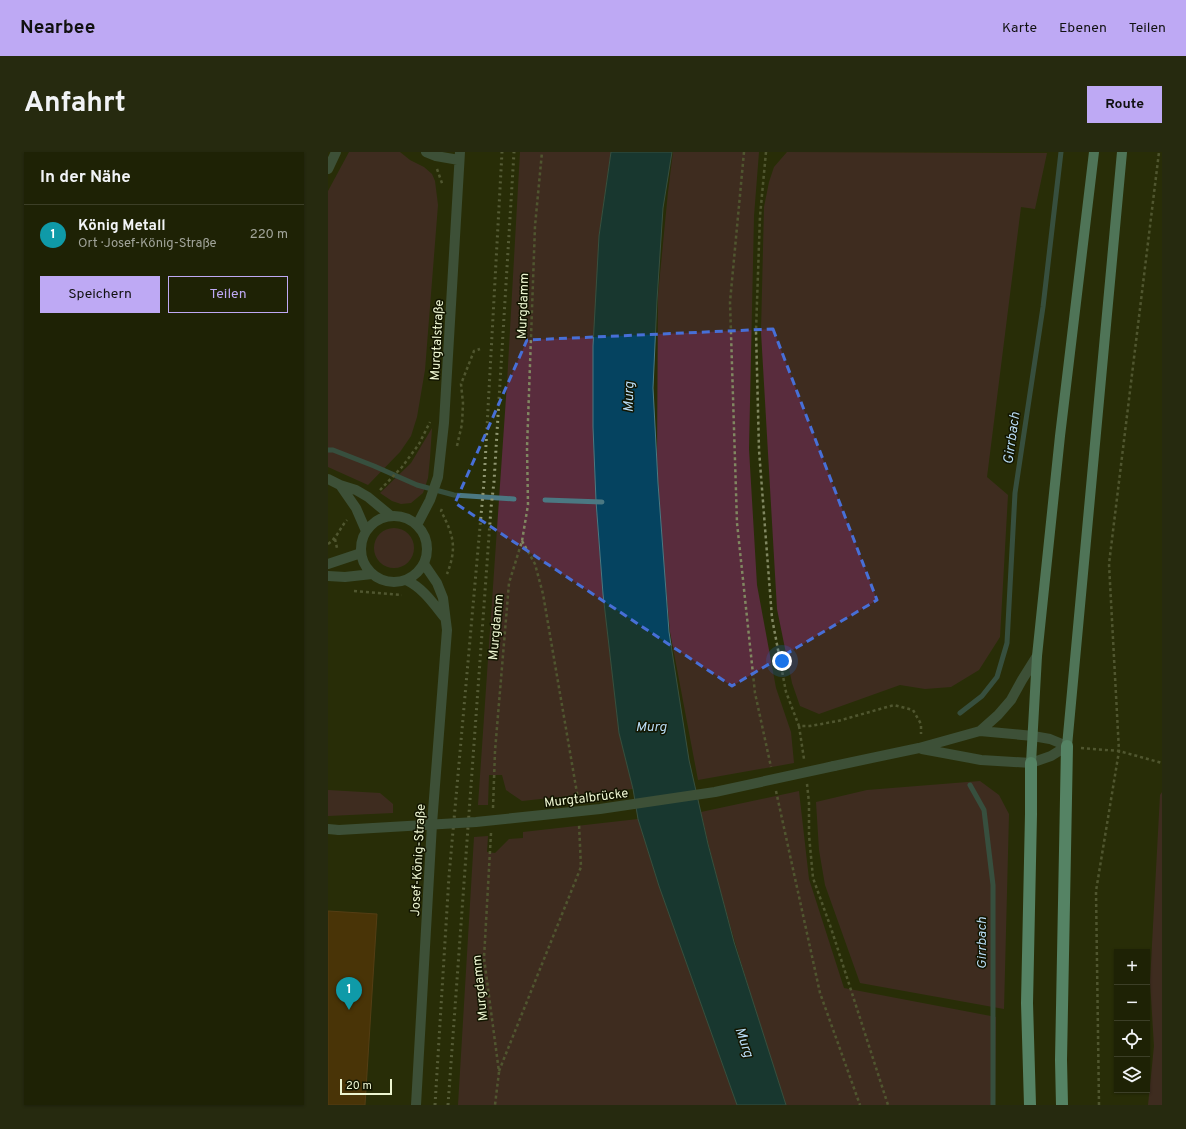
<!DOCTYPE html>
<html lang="de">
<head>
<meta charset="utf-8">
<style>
  body { margin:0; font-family:Overpass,sans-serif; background:#262a0f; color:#f1f3f6 }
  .controls { position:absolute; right:12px; bottom:12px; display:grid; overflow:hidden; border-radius:0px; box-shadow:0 1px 3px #0004 }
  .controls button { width:36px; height:36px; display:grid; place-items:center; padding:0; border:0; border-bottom:1px solid #3c3f27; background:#1e2205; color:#f1f3f6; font:20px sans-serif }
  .scale { position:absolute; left:12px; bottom:10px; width:52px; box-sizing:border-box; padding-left:4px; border:2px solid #edf5d1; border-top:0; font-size:11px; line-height:14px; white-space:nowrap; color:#edf5d1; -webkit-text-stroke:3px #121500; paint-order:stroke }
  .you { position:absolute; left:454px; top:509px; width:14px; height:14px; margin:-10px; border:3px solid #fff; border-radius:50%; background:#1a73e8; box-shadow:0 0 0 6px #1a73e833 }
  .badge { display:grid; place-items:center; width:26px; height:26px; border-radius:50%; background:#bea9f4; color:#fff; font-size:13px; font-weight:700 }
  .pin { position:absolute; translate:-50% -33px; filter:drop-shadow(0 1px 2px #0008) }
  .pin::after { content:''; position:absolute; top:21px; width:14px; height:12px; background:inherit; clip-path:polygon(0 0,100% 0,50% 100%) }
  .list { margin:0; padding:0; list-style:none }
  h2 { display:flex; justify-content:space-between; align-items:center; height:52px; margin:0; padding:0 16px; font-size:17px }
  h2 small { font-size:13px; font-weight:400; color:#a1a49a }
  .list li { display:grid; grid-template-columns:26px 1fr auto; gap:12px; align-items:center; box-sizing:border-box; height:60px; padding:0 16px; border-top:1px solid #3c3f27 }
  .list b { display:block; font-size:15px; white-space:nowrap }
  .list p { margin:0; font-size:13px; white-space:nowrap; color:#a1a49a }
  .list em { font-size:13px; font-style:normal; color:#a1a49a }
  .actions { display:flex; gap:8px; padding:12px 16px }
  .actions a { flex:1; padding:9px 0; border:1px solid #bea9f4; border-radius:0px; text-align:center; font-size:14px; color:#bea9f4 }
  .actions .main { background:#bea9f4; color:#111 }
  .icon { flex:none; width:22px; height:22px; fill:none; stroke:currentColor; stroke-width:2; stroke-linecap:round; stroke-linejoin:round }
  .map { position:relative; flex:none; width:834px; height:953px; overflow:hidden; border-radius:0px }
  header { display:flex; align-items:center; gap:24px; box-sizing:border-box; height:56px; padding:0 20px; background:#bea9f4; color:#111 }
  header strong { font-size:19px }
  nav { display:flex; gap:22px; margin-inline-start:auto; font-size:14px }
  .intro { display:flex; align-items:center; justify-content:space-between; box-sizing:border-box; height:96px; padding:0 24px }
  h1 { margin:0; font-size:28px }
  .button { padding:10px 18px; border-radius:0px; background:#bea9f4; color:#111; font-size:14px; font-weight:700 }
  main { display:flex; gap:24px; padding:0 24px }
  aside { flex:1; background:#1e2205; border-radius:0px; box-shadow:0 1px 3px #0004 }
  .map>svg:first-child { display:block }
  .green { fill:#592c3d }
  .water { fill:#054360; stroke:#4b7882 }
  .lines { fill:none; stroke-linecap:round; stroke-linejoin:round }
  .stream { stroke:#4b7882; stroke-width:5 }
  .building { fill:#723c08; stroke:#895123 }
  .path { stroke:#808761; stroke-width:2.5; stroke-dasharray:3 3; stroke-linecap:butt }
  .minor { stroke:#577a71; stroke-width:10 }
  .major { stroke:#7ecab8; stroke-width:10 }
  .highway { stroke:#8dead4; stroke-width:12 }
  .rail { stroke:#8f9671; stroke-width:3; stroke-dasharray:2 4; stroke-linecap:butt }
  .minor-bridge { stroke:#577a71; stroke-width:10 }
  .marked { fill:none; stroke:#476fd7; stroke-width:3; stroke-dasharray:8 5; stroke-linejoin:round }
  .labels { text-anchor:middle; stroke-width:3; stroke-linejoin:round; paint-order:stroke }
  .street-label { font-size:13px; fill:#edf5d1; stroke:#121500 }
  .water-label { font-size:14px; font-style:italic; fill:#b7daf2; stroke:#121500 }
</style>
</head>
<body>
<header>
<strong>Nearbee</strong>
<nav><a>Karte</a><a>Ebenen</a><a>Teilen</a></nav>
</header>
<div class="intro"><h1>Anfahrt</h1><a class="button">Route</a></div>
<main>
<aside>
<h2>In der Nähe<small></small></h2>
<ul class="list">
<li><span class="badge" style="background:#0f9aa8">1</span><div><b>König Metall</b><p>Ort · Josef-König-Straße</p></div><em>220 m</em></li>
</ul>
<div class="actions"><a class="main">Speichern</a><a>Teilen</a></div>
</aside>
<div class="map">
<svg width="834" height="953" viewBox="0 0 834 953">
  <rect width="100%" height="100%" fill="#282e07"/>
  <!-- green -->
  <path class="green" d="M21 0H72L82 8 96 15 104 22 107 29 110 53 97 218 89 265 83 284 72 300 40 333 0 315V39Z
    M192 0H283L271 84 265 275 268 349 275 442 291 581 305 637 194 649 178 638 174 623H161L160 653H150L179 231Z
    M345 0H431L426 64 421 297 429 433 448 536 463 580 466 611 370 628 342 480 334 395 329 309 330 143 340 40Z
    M459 0 719 1 707 57 693 55 659 325 680 343 672 485 651 518 623 535 597 537 572 533 491 562 472 554 464 531 449 457 433 180 436 55 441 30 446 15Z
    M104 276 102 306 100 326 95 341 83 351 73 352 64 349 52 341 83 311Z
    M46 396a20 20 0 1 1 40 0a20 20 0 1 1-40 0Z
    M652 629 671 643 681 662 676 857 532 831 497 733 491 698 488 650 539 638Z
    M0 638 52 641 65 652V661L0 664Z
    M471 639 481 727 516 836 668 865 667 953H458C427 856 395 759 373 660Z
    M834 640V953H820L826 894 822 830 832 643Z
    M310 667 331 734 409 953H130L146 685 160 684 159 700 167 701 181 687 195 686V680Z"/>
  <!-- water -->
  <path class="water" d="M283 0H344L335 56 329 148 325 236 330 331 341 480 361 608 380 692 406 790 458 953H409L331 734 310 667 305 637 291 581 275 442 268 349 265 275V194L271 84Z"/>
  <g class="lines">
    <!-- stream -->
    <path class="stream" d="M0 298H5L46 314 89 333 126 343 186 347
      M217 348 274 350
      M632 561 654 544 669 525 679 491 687 341 715 155 733 0
      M642 633 656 658 665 733V953"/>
  </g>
  <!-- building -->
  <path class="building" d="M0 759 49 762 37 953H0Z"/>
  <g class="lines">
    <!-- path -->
    <path class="path" d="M416 0 402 150 409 371 427 541 443 615
      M438 0 432 64 428 179 431 298 444 466 458 540 471 574H482L510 569 566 553 585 558 593 572V582
      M109 17 115 34
      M129 294 134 272 135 251 133 232 146 199 152 197
      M52 338 74 315 91 292 102 270
      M114 357 113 359C126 384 129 396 119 422
      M7 387 9 396
      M194 389 207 412 215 442 250 647
      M0 392C10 385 11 377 19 368
      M26 439 74 443
      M471 574 476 607
      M753 596 791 599 834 611
      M479 632 481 651V683L485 726 503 776 560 953
      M448 639 492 841 532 953
      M165 656 167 599 181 431 194 389 200 353 199 296 207 74 214 0
      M163 681 156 806 171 920 167 953
      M171 919 253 715 251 672
      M771 953 768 739 791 599 781 412 831 0"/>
    <!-- minor -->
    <path class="minor" d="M98 0 108 4 131 8
      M0 17 8 0
      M0 327 12 333 28 338 40 345 63 364
      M12 333 28 356 38 379
      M33 397a33 33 0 1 1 66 0a33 33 0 1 1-66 0Z
      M89 373 102 348 110 325 116 271 132 0
      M0 412 33 401
      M0 424 17 425 44 422
      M78 428C95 436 105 451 117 466
      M652 579 670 563 683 548 694 528 709 504
      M594 597 653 608 703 611 723 604 739 594
      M506 614 591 596 652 579 705 584 722 587 739 594
      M0 677 11 678
      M88 953 104 672 119 478 115 446 109 431 96 412"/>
    <!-- major -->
    <path class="major" d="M739 594 794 0
      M703 611 709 504 732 284 766 0"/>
    <!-- highway -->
    <path class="highway" d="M702 953 699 851 703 662V611
      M734 953 733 908 739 594"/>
    <!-- rail -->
    <path class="rail" d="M107 953 121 724 156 330 174 0
      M120 953 163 356 166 330 186 0"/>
    <!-- minor-bridge -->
    <path class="minor-bridge" d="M11 678 148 670 272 657 387 640 506 614"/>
  </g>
  <!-- marked area -->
  <path d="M0 0H834V953H0ZM445 177 549 448 404 534 127 351 199 188Z" fill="#282e07" fill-opacity=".55" fill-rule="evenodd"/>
  <path class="marked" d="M445 177 549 448 404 534 127 351 199 188Z"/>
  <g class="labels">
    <!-- street labels -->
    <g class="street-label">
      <text transform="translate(194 154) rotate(-88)" y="5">Murgdamm</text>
      <text transform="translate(108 188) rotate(-87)" y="5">Murgtalstraße</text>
      <text transform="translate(167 475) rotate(-85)" y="5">Murgdamm</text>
      <text transform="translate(258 645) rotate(-7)" y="5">Murgtalbrücke</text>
      <text transform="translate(89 708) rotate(-87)" y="5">Josef-König-Straße</text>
      <text transform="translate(151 836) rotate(-96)" y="5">Murgdamm</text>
    </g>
    <!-- water labels -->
    <g class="water-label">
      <text transform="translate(300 245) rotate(-89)" y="5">Murg</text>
      <text transform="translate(683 286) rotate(-82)" y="5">Girrbach</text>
      <text x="323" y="579">Murg</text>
      <text transform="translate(653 791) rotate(-90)" y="5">Girrbach</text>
      <text transform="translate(417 890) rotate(71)" y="5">Murg</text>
    </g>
  </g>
</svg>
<div class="controls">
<button>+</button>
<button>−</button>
<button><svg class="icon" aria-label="locate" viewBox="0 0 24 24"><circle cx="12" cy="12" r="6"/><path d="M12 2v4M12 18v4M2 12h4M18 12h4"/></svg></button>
<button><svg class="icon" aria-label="layers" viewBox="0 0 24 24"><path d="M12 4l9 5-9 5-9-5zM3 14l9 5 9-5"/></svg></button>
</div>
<div class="scale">20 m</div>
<div class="you"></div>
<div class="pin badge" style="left:21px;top:858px;background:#0f9aa8">1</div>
</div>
</main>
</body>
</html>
